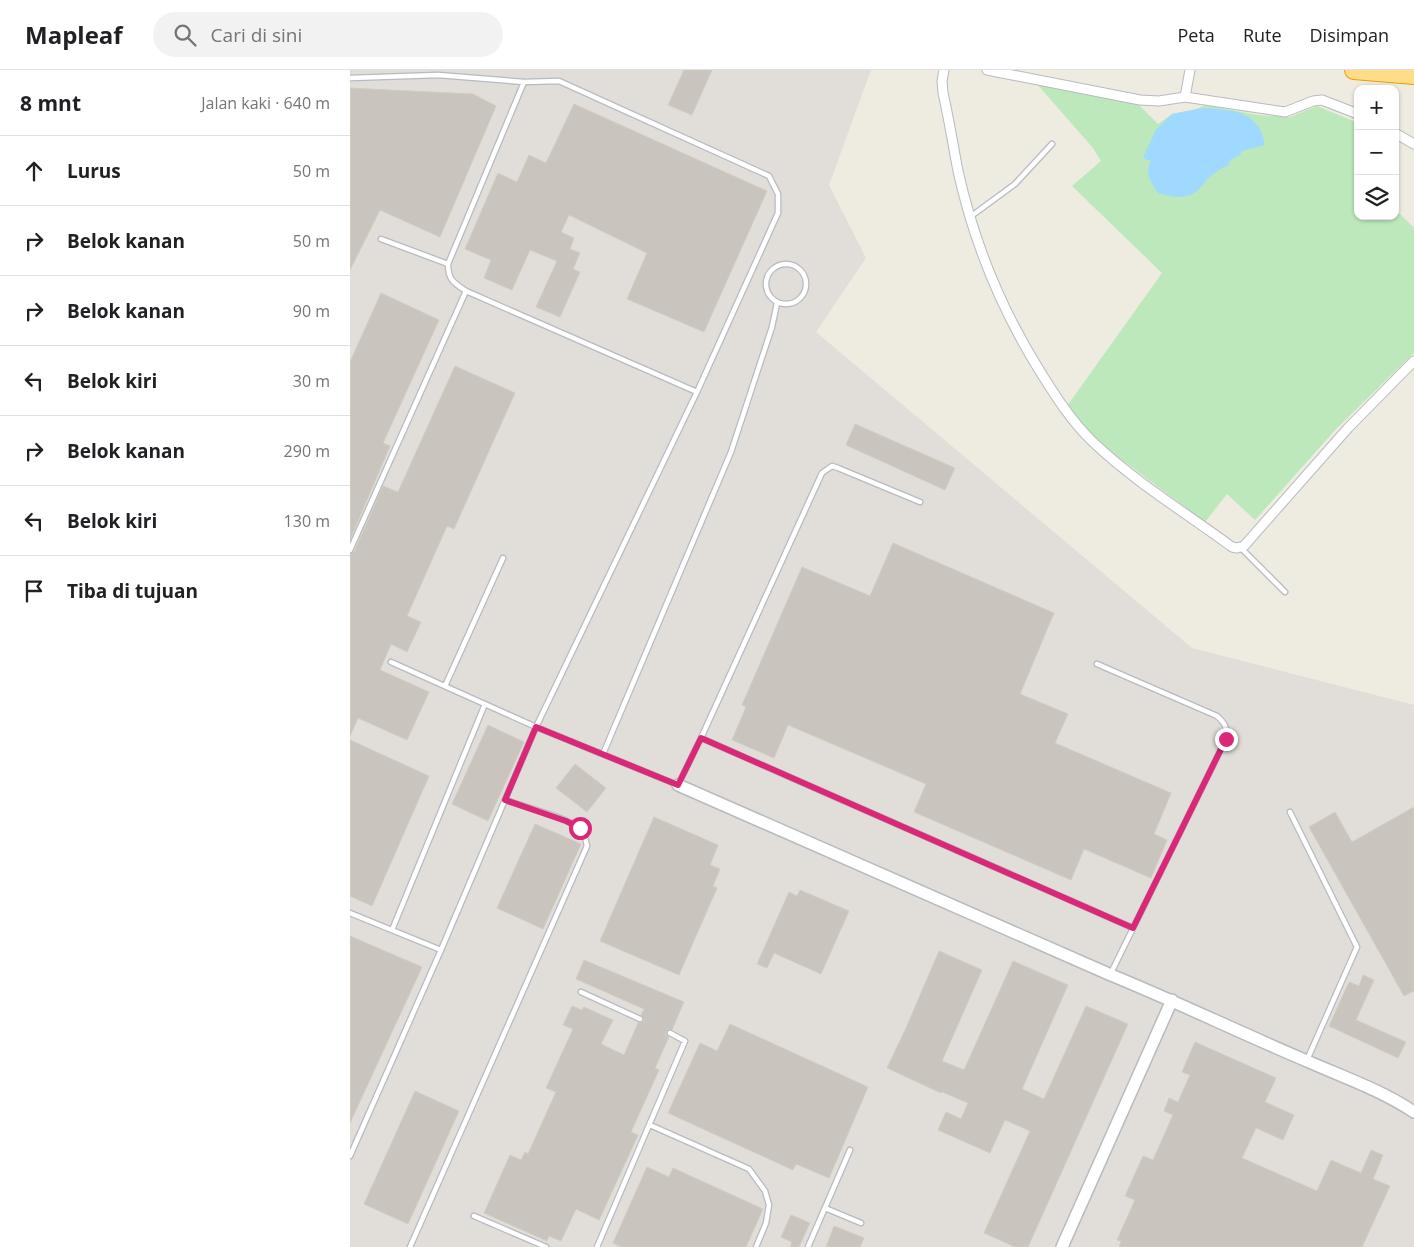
<!DOCTYPE html>
<html lang="id">
<head>
<meta charset="utf-8">
<style>
  body { margin:0; font-family:"Open Sans",sans-serif; background:#f2f2f2; color:#202124 }
  .controls { position:absolute; right:15px; top:15px; display:grid; overflow:hidden; border-radius:10px; box-shadow:0 1px 4px #0004 }
  .controls button { width:45px; height:45px; display:grid; place-items:center; padding:0; border:0; border-bottom:1px solid #e0e0e0; background:#fff; color:#202124; font:25px sans-serif }
  .stop { position:absolute; width:15px; height:15px; margin:-11px; border:4px solid #db2777; border-radius:50%; background:#fff }
  .stop.end { background:#db2777; border-color:#fff; box-shadow:0 1px 5px #0008 }
  .list { margin:0; padding:0; list-style:none }
  h2 { display:flex; justify-content:space-between; align-items:center; height:65px; margin:0; padding:0 20px; font-size:21px }
  h2 small { font-size:16px; font-weight:400; color:#757577 }
  .list li { display:grid; grid-template-columns:32px 1fr auto; gap:15px; align-items:center; box-sizing:border-box; height:70px; padding:0 20px; border-top:1px solid #e0e0e0 }
  .list b { display:block; font-size:19px; white-space:nowrap }
  .list em { font-size:16px; font-style:normal; color:#757577 }
  .icon { flex:none; width:28px; height:28px; fill:none; stroke:currentColor; stroke-width:2; stroke-linecap:round; stroke-linejoin:round }
  .map { position:relative; flex:none; width:1064px; height:1177px; overflow:hidden }
  header { display:flex; align-items:center; gap:30px; box-sizing:border-box; height:70px; padding:0 25px; background:#fff; border-bottom:1px solid #e0e0e0 }
  header strong { font-size:24px }
  nav { display:flex; gap:28px; margin-inline-start:auto; font-size:18px }
  .search { width:350px; height:45px; background:#f2f2f2; display:flex; align-items:center; gap:12px; box-sizing:border-box; padding:0 18px; border-radius:28px; color:#757577; font-size:19px }
  main { display:flex }
  aside { flex:1; background:#fff }
  .map>svg:first-child { display:block }
  .industrial { fill:#e1ded9 }
  .green { fill:#bde8bb }
  .water { fill:#a0d9ff }
  .building { fill:#c9c5be; stroke:#d3ccbf }
  .lines { fill:none; stroke-linecap:round; stroke-linejoin:round }
  .service-casing { stroke:#b7babf; stroke-width:7 }
  .minor-casing { stroke:#b7babf; stroke-width:11 }
  .tertiary-casing { stroke:#b7babf; stroke-width:14 }
  .motorway-casing { stroke:#ef9c00; stroke-width:20 }
  .service { stroke:#fff; stroke-width:4.5 }
  .minor { stroke:#fff; stroke-width:9 }
  .tertiary { stroke:#fff; stroke-width:11 }
  .motorway { stroke:#ffdc87; stroke-width:18 }
  .route { stroke:#db2777; stroke-width:6 }
</style>
</head>
<body>
<header>
<strong>Mapleaf</strong>
<div class="search"><svg class="icon" aria-label="search" viewBox="0 0 24 24"><circle cx="10" cy="10" r="6"/><path d="M15 15l6 6"/></svg>Cari di sini</div>
<nav><a>Peta</a><a>Rute</a><a>Disimpan</a></nav>
</header>
<main>
<aside>
<h2>8 mnt<small>Jalan kaki · 640 m</small></h2>
<ul class="list">
<li><svg class="icon" aria-label="ahead" viewBox="0 0 24 24"><path d="M12 20V5M6 11l6-6 6 6"/></svg><div><b>Lurus</b></div><em>50 m</em></li>
<li><svg class="icon" aria-label="right" viewBox="0 0 24 24"><path d="M7 20v-9h11M14 6l5 5-5 5"/></svg><div><b>Belok kanan</b></div><em>50 m</em></li>
<li><svg class="icon" aria-label="right" viewBox="0 0 24 24"><path d="M7 20v-9h11M14 6l5 5-5 5"/></svg><div><b>Belok kanan</b></div><em>90 m</em></li>
<li><svg class="icon" aria-label="left" viewBox="0 0 24 24"><path d="M17 20v-9H6M10 6l-5 5 5 5"/></svg><div><b>Belok kiri</b></div><em>30 m</em></li>
<li><svg class="icon" aria-label="right" viewBox="0 0 24 24"><path d="M7 20v-9h11M14 6l5 5-5 5"/></svg><div><b>Belok kanan</b></div><em>290 m</em></li>
<li><svg class="icon" aria-label="left" viewBox="0 0 24 24"><path d="M17 20v-9H6M10 6l-5 5 5 5"/></svg><div><b>Belok kiri</b></div><em>130 m</em></li>
<li><svg class="icon" aria-label="arrive" viewBox="0 0 24 24"><path d="M6 21V4h12l-3 4 3 4H6"/></svg><div><b>Tiba di tujuan</b></div></li>
</ul>
</aside>
<div class="map">
<svg width="1064" height="1177" viewBox="0 0 1064 1177">
  <rect width="100%" height="100%" fill="#eeebe1"/>
  <!-- industrial -->
  <path class="industrial" d="M0 0H521L479 115 516 188 466 262 842 578 1064 635V1177H0Z"/>
  <!-- green -->
  <path class="green" d="M686 13 789 35 808 54 822 44 846 39 856 35 908 45 940 47 967 36 1008 53V146H1045V139L1064 158V283L986 359 905 450 877 424 855 452 748 372 717 336 812 203 722 116 751 91 743 78Z"/>
  <!-- water -->
  <path class="water" d="M853 38C883 40 909 40 915 75L892 81 889 86 881 89 878 96C846 106 856 138 808 123 801 112 794 103 801 91L793 88 805 61 822 44Z"/>
  <!-- building -->
  <path class="building" d="M334 0H362L342 45 318 35Z
    M0 18 123 24 146 36 90 167 30 140 0 200Z
    M224 34 417 121 354 262 277 229 297 183 219 145 211 162 224 168 220 179 230 183 223 199 230 202 210 247 186 237 207 191 180 180 162 220 134 208 141 190 115 179 148 103 167 112 179 85 196 93Z
    M31 223 89 250 33 373 40 376 0 470V292Z
    M105 296 165 323 104 459 97 456 57 546 71 552 57 582 41 574 30 600 79 622 57 670 8 648 0 666V484L4 482 33 416 48 422Z
    M505 354 605 398 595 420 496 375Z
    M543 473 704 543 670 624 718 644 705 673 821 723 804 764 817 770 801 808 734 779 721 810 564 742 576 714 438 655 424 688 382 670 396 637 392 635 452 497 520 526Z
    M138 655 174 672 138 751 102 734Z
    M0 670 79 706 22 836 0 826Z
    M225 694 256 718 237 742 206 718Z
    M1064 737V921L1054 926 959 757 985 742 1002 772Z
    M304 747 368 775 360 795 370 799 363 816 367 818 329 905 250 871Z
    M185 754 231 774 193 859 147 838Z
    M450 820 499 841 471 904 424 883 417 898 407 894 439 822 447 826Z
    M0 866 72 897 0 1053Z
    M589 881 632 900 592 991 614 1000 663 891 718 915 672 1019 694 1029 736 936 778 954 678 1177H665L634 1163 680 1061 655 1050 640 1083 588 1060 596 1042 611 1049 618 1033 592 1022 591 1023 537 998 556 958Z
    M234 890 334 932 322 960 318 959 316 962V965L319 967 305 998 309 1000 281 1062 288 1065 249 1150 226 1139 211 1171 199 1166 197 1171 134 1143 160 1085 171 1090 175 1082 178 1084 206 1022 196 1018 223 959 213 955 222 936 232 940 234 937 263 950 251 974 274 985 288 953H292L294 949 291 945 294 939 226 909Z
    M1013 905 1024 910 1006 950 1056 972 1048 988 979 956 999 912 1009 916Z
    M380 954 518 1017 479 1108 446 1094 443 1100 318 1043 350 973 367 981Z
    M845 972 926 1008 915 1032 944 1045 933 1070 906 1058 892 1088 967 1121 981 1090 1011 1103 1021 1080 1033 1085 1023 1109 1040 1116 1012 1177H769L771 1171 767 1170 785 1130 775 1126 793 1086 803 1090 823 1045 814 1041 819 1028 828 1032 840 1005 832 1002Z
    M65 1021 109 1041 58 1154 14 1134Z
    M297 1097 319 1107 323 1098 413 1139 396 1177H271L263 1173Z
    M441 1145 460 1153 449 1177H440L442 1172 431 1167Z
    M484 1156 514 1168 510 1177H476Z"/>
  <g class="lines">
    <defs>
      <path id="service" d="M0 8 88 5 174 12 209 11 419 106 428 124V143L347 322 186 657 41 592
        M174 12 98 194C98 210 104 213 116 221L347 322
        M620 147 665 114 702 74
        M31 169 98 194
        M416 214a20 20 0 1 1 40 0a20 20 0 1 1-40 0Z
        M891 478 935 522
        M0 480 116 221
        M747 594 867 646C876 654 877 658 876 669L761 903
        M95 616 153 488
        M351 668 783 858
        M253 684 381 382 422 257 427 233
        M940 742 1007 877 957 990
        M0 843 91 880
        M42 860 135 634
        M231 922 290 949
        M300 1055 399 1099 415 1121 419 1135 416 1153 406 1177
        M0 1086 91 880 186 657 328 715 351 668 472 403 482 396 488 398 570 432
        M475 1138 511 1153
        M124 1146 196 1177
        M60 1177 237 776C236 770 234 763 229 758 218 748 171 736 155 730
        M247 1177 335 971 320 963
        M458 1177 500 1080"/>
      <path id="minor" d="M594 0 592 11 593 23C599 49 603 75 608 101 624 173 652 241 691 303 706 327 722 352 743 372 785 412 836 443 882 477L887 478 894 476 998 358 1064 291
        M637 0 790 30 809 31 835 27 935 42 963 31 972 30 1008 44
        M835 27 840 0
        M1045 63 1064 74"/>
      <path id="tertiary" d="M328 715 761 905C827 932 891 963 957 991 993 1007 1031 1020 1064 1042
        M712 1177 822 930"/>
      <path id="motorway" d="M1004 0 1064 5"/>
    </defs>
    <!-- service casing -->
    <use href="#service" class="service-casing"/>
    <!-- minor casing -->
    <use href="#minor" class="minor-casing"/>
    <!-- tertiary casing -->
    <use href="#tertiary" class="tertiary-casing"/>
    <!-- motorway casing -->
    <use href="#motorway" class="motorway-casing"/>
    <!-- service -->
    <use href="#service" class="service"/>
    <!-- minor -->
    <use href="#minor" class="minor"/>
    <!-- tertiary -->
    <use href="#tertiary" class="tertiary"/>
    <!-- motorway -->
    <use href="#motorway" class="motorway"/>
  </g>
  <g class="lines">
    <!-- route -->
    <path class="route" d="M230 758 216 751 155 730 186 657 328 715 351 668 783 858 876 669"/>
  </g>
</svg>
<div class="controls">
<button>+</button>
<button>−</button>
<button><svg class="icon" aria-label="layers" viewBox="0 0 24 24"><path d="M12 4l9 5-9 5-9-5zM3 14l9 5 9-5"/></svg></button>
</div>
<div class="stop" style="left:230px;top:758px"></div>
<div class="stop end" style="left:876px;top:669px"></div>
</div>
</main>
</body>
</html>
